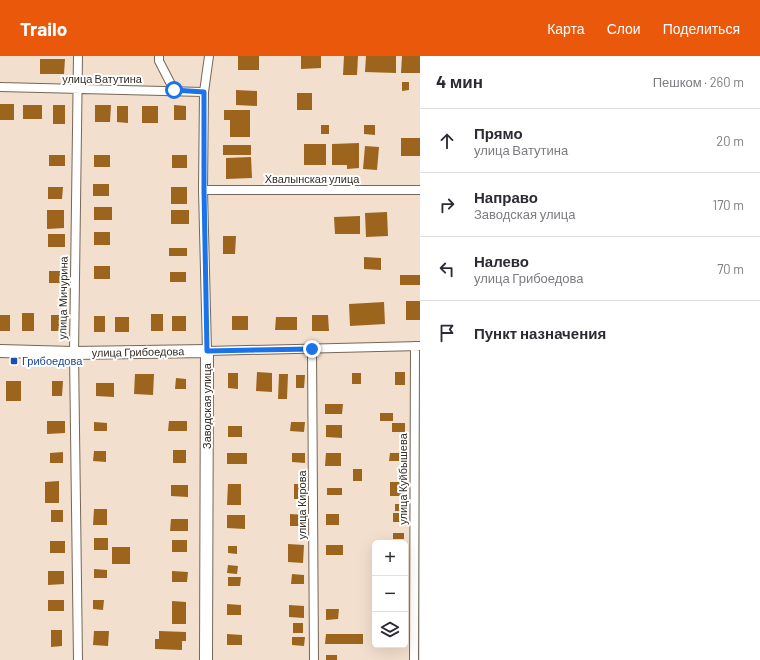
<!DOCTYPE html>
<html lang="ru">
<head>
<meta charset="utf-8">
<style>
  body { margin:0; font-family:Barlow,sans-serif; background:#f7f7f7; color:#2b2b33 }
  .controls { position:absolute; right:12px; bottom:12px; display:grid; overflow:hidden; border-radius:6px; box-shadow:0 4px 16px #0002 }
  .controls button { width:36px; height:36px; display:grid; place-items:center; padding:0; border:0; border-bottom:1px solid #e1e1e2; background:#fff; color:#2b2b33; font:20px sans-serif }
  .stop { position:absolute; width:12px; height:12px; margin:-9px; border:3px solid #1a73e8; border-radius:50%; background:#fff }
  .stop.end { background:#1a73e8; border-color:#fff; box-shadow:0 1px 4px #0008 }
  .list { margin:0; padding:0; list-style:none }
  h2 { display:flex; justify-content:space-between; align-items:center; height:52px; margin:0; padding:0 16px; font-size:17px }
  h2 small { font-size:13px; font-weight:400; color:#7c7c81 }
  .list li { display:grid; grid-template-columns:26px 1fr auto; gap:12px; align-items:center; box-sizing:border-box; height:64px; padding:0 16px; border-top:1px solid #e1e1e2 }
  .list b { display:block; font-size:15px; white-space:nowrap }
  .list p { margin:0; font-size:13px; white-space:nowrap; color:#7c7c81 }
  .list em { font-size:13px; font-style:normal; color:#7c7c81 }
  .icon { flex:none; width:22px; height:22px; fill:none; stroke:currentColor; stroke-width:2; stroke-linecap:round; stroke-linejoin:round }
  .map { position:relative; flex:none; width:420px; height:604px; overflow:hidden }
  header { display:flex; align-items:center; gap:24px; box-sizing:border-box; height:56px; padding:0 20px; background:#ea580c; color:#fff }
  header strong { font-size:19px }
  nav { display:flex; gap:22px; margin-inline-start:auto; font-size:14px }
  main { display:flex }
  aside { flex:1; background:#fff }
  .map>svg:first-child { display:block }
  .building { fill:#9c641d }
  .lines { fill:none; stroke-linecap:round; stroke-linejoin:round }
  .street-casing { stroke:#776757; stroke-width:10 }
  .secondary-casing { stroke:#776757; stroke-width:14 }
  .street { stroke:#fff; stroke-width:8 }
  .secondary { stroke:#fff; stroke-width:12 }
  .route { stroke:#1a73e8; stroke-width:5 }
  .transit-dot { fill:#1a4fb4; stroke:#fff; stroke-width:1.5 }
  .labels { text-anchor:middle; stroke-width:4; stroke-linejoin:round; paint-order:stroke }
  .street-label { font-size:11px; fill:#332c25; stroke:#fff }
  .transit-label { font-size:11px; fill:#164399; stroke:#fff; text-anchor:start }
</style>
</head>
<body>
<header>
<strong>Trailo</strong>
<nav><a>Карта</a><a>Слои</a><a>Поделиться</a></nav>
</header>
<main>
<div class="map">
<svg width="420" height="604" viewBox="0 0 420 604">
  <rect width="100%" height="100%" fill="#f2dfcd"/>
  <!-- building -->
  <path class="building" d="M238 0H259V14H238Z
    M301 0H321V12L301 13Z
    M344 0H358L357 19H343Z
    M366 0H396V17L365 16Z
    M402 0H420V17H401Z
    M40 3H65L64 18H40Z
    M402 26H409V34L402 35Z
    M236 34 257 35V50L236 49Z
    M297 37H312V54H297Z
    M0 48H14V64H0Z
    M23 49H42V63H23Z
    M53 49H65V68H53Z
    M95 49H111L110 66H95Z
    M174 49 186 50V64H174Z
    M117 50H128V67L117 66Z
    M142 50H158V67H142Z
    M224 54H250V81H230V64H224Z
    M321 69H329V78H321Z
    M364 69H375V79L364 78Z
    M401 82H420V100H401Z
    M359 87V112L347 113V109H332V88Z
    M304 88H326V109H304Z
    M223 89H251V99H223Z
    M365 90 379 91 377 114 363 113Z
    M49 99H65V110H49Z
    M94 99H110V111H94Z
    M172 99H187V112H172Z
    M251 101 252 122 226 123V102Z
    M93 128H109V140H93Z
    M48 131H63L62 143H48Z
    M171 131H187V148H171Z
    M94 151H112V164H94Z
    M47 154H64V172L47 173Z
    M171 154H189V168H171Z
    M387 156 388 180 366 181 365 157Z
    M360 160V178H335L334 161Z
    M94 176H110V189H94Z
    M48 178H65V191H48Z
    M223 180H236L235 198H223Z
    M169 192H187V200H169Z
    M364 201 381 202V214L364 213Z
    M94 210H110V223H94Z
    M49 215H64V227H49Z
    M170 216H186V226H170Z
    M400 219H420V229H400Z
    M406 245H420V264H406Z
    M384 246 385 268 350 270 349 248Z
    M22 257H34V275H22Z
    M151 258H163V275H151Z
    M0 259H10V275H0Z
    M51 259H65V275H51Z
    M312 259H328L329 275H312Z
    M94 260H105V276H94Z
    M172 260H186V275H172Z
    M232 260H248V274H232Z
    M115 261H129V276H115Z
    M276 261H297V274H275Z
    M257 316 272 317V336L256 335Z
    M395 316H405V329H395Z
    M228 317H238V333L228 332Z
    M352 317H361V328H352Z
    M135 318H154L153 339 134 338Z
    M279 318H288L287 343H278Z
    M296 319H305L304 332H296Z
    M176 322 186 323V333H175Z
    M6 325H21V345H6Z
    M52 325H63L62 340H52Z
    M96 327H114V341L96 340Z
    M325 348H343L342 358H325Z
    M380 357H393V365H380Z
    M47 365H65V377L47 378Z
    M169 365H187V375H168Z
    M94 366 107 367V375H94Z
    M291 366H305L304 376 290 375Z
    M392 367H405V376H392Z
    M326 369H342V382L326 381Z
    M228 370H242V381H228Z
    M173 394H186V407H173Z
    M94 395H106V406L93 405Z
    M63 396V407H50V397Z
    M227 397H247V408H227Z
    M292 397H305V407L292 406Z
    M326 397H341V410H325Z
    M390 397H403V405H389Z
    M353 413H362V425H353Z
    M59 425V447H45V426Z
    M390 426H404V440H390Z
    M228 428H241V449H227Z
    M294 428H305V443H294Z
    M171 429H188V441L171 440Z
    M327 432H342V439H327Z
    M395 448H403V455H395Z
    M94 453H107V469H93Z
    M51 454H63V466H51Z
    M393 457H405V466H393Z
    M290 458 305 459 304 470H290Z
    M326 458H339V469H326Z
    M227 459H245V473L227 472Z
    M171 463H188V475H170Z
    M393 477H404V483H393Z
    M94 482H108V494H94Z
    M172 484H187V496H172Z
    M50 485H65V497H50Z
    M288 488 304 489 303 507 288 506Z
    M326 489H343V499H326Z
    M228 490H237V498L228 497Z
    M112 491H130V508H112Z
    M228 509 238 510 237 518 227 517Z
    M94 513 107 514V522H94Z
    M48 515H64V528L48 529Z
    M172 515 188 516 187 526H172Z
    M292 518 304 519V528H291Z
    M228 521H241L240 530H228Z
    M48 544H64V555H48Z
    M93 544H104L103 554 93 553Z
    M172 545 186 546V568H172Z
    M227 548 241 549V559H227Z
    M289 549 304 550V562L289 561Z
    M326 553H339L338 563 326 564Z
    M293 567H303V577H293Z
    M51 574H62V590L51 591Z
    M94 575H109L108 590 93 589Z
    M159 575 186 576V585H182V594L155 593V583H159Z
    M227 578 242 579V589H227Z
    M326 578H363V588H325Z
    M292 581H305L304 590 292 589Z
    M326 599H337V604H326Z"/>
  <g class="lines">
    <defs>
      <path id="street" d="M159 0V5L174 34
        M209 0 204 36 203 134 207 295 420 290
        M0 31 204 36
        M203 134H420
        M312 293 314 604
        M78 604 74 297 78 0
        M414 604 415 290"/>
      <path id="secondary" d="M0 295 74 297 207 295 206 604"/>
    </defs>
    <!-- street casing -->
    <use href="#street" class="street-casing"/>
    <!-- secondary casing -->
    <use href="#secondary" class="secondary-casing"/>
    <!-- street -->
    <use href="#street" class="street"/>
    <!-- secondary -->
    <use href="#secondary" class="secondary"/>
  </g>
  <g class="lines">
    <!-- route -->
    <path class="route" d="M174 34 204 36V134L207 295 312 293"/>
  </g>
  <!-- markers -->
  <rect class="transit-dot" x="10" y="301" width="8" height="8" rx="2"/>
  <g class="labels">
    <!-- street labels -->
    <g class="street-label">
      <text x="102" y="27">улица Ватутина</text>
      <text x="312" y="127">Хвалынская улица</text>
      <text transform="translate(63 242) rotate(-89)" y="4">улица Мичурина</text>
      <text transform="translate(138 296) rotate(-1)" y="4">улица Грибоедова</text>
      <text transform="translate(207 350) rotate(-90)" y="4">Заводская улица</text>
      <text transform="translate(403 423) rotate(-90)" y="4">улица Куйбышева</text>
      <text transform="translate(302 449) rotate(-90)" y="4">улица Кирова</text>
    </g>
    <!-- transit labels -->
    <g class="transit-label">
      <text x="22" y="309">Грибоедова</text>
    </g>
  </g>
</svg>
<div class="controls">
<button>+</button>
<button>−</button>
<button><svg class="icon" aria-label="layers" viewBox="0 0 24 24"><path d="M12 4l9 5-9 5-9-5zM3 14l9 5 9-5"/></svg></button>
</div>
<div class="stop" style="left:174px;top:34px"></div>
<div class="stop end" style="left:312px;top:293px"></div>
</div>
<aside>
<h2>4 мин<small>Пешком · 260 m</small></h2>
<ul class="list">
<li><svg class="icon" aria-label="ahead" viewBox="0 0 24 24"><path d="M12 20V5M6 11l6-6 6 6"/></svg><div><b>Прямо</b><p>улица Ватутина</p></div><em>20 m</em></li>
<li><svg class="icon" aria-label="right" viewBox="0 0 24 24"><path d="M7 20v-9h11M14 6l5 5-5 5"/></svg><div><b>Направо</b><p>Заводская улица</p></div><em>170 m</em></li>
<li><svg class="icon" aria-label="left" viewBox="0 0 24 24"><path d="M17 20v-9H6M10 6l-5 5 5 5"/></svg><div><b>Налево</b><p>улица Грибоедова</p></div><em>70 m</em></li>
<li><svg class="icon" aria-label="arrive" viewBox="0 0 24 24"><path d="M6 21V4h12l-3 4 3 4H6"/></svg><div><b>Пункт назначения</b></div></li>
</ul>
</aside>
</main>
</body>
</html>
